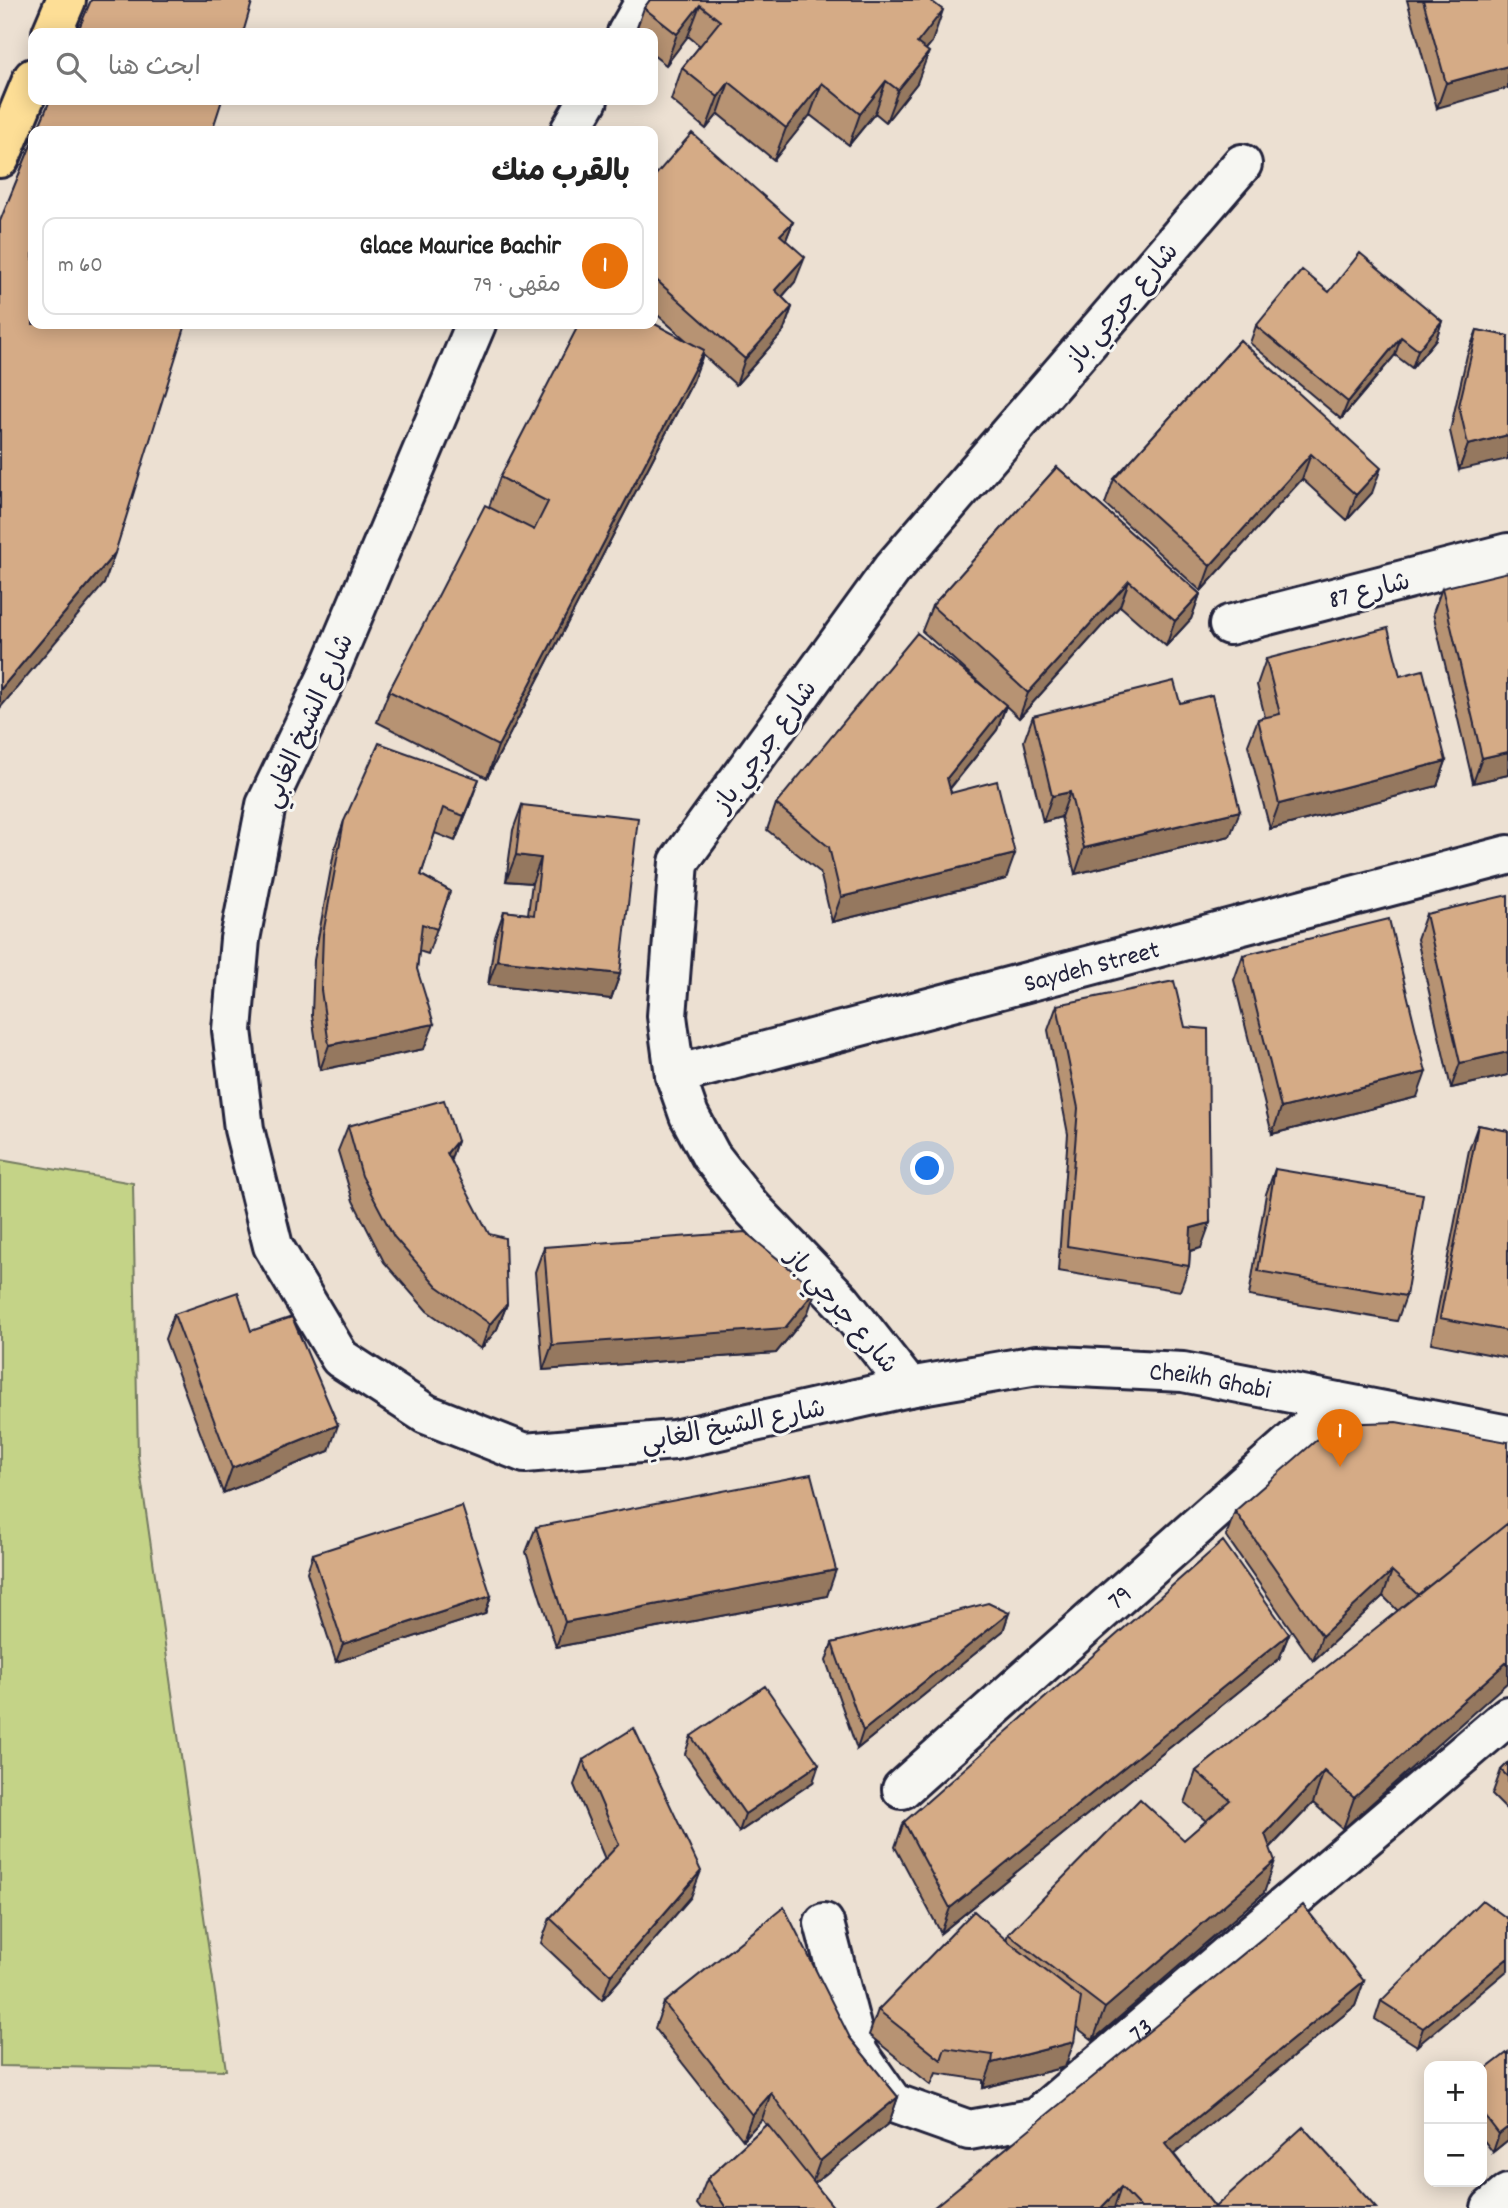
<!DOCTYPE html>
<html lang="ar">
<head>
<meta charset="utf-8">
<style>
  body { margin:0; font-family:Dekko,"Playpen Sans Arabic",sans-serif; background:#f6f6f6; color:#222; direction:rtl }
  .controls { position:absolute; right:21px; bottom:21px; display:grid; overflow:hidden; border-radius:14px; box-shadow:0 4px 18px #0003 }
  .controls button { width:63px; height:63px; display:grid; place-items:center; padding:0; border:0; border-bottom:2px solid #e0e0e0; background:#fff; color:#222; font:35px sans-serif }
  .you { position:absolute; left:928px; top:1169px; width:24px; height:24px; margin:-18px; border:5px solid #fff; border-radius:50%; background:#1a73e8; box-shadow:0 0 0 10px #1a73e833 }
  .badge { display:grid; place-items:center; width:46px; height:46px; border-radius:50%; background:#c8321e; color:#fff; font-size:23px; font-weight:700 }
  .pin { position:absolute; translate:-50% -58px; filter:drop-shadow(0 2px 4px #0008) }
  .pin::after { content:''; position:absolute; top:37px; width:24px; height:21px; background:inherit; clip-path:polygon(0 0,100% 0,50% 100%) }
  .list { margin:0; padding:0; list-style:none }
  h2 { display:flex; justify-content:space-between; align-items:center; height:91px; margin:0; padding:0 28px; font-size:30px }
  h2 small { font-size:23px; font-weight:400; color:#767676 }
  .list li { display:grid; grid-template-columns:46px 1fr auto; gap:21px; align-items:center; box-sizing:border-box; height:98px; margin:0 14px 14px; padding:0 14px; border:2px solid #e0e0e0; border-radius:14px }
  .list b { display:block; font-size:26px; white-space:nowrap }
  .list p { margin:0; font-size:23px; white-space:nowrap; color:#767676 }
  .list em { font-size:23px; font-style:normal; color:#767676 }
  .icon { flex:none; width:38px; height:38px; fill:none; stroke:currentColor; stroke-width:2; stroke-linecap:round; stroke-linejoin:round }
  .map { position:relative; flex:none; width:1508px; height:2208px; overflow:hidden; direction:ltr }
  .search { position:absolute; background:#fff; box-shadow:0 4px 18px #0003; left:28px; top:28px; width:630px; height:77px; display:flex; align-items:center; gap:18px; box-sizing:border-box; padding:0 24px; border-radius:14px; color:#767676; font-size:26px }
  .panel { position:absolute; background:#fff; box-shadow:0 4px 18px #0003; left:28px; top:126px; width:630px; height:203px; border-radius:14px; direction:rtl }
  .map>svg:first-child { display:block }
  .green { fill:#c4d387; stroke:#737a61; stroke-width:2 }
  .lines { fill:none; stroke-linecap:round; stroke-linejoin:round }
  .minor-casing { stroke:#22223b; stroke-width:44 }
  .tertiary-casing { stroke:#22223b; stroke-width:44 }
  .trunk-casing { stroke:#22223b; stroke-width:44 }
  .minor { stroke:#f6f6f2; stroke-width:38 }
  .tertiary { stroke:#f6f6f2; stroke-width:38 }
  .trunk { stroke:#fdde96; stroke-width:38 }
  .wall { fill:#b79373; stroke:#22223b; stroke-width:2 }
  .shaded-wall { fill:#95785e; stroke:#22223b; stroke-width:2 }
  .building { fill:#d5ab86; stroke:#22223b; stroke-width:2 }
  .labels { text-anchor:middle; stroke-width:6; stroke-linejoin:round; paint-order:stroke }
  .street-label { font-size:26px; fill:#22223b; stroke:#f6f6f2 }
</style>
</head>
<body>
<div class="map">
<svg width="1508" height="2208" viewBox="0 0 1508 2208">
  <rect width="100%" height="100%" fill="#ece0d2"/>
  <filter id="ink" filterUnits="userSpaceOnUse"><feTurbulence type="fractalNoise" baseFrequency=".0143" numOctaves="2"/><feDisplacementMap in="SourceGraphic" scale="14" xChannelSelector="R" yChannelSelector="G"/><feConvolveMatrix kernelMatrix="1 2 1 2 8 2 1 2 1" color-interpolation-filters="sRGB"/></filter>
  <g filter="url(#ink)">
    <!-- green -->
    <path class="green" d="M0 1160 133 1183 138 1456 226 2070 0 2066Z"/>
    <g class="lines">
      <defs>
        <g id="minor">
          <path d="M1229 625 1508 553"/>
          <path d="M675 1075 667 1016 679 862 892 569 1242 164"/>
          <path id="s1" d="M902 1789 1337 1402"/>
          <path id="s2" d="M824 1923 858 2053 893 2103 969 2130 1036 2118 1508 1716"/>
          <path d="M1491 2208 1508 2194"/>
        </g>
        <g id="tertiary">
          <path d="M627 33 646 0"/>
          <path d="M570 131 588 100"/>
          <path id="s3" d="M476 324 326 679 266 805 240 939 232 1030 244 1129 273 1246 340 1358 426 1414 525 1453 674 1440 909 1387 1037 1365 1183 1372 1508 1435"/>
          <path id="s4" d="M909 1387 842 1302 751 1207 711 1156 689 1115 675 1075 1508 855"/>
        </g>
        <path id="trunk" d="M52 33 66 0
          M0 158 33 78"/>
      </defs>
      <!-- minor casing -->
      <use href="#minor" class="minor-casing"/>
      <!-- tertiary casing -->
      <use href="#tertiary" class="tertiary-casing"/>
      <!-- trunk casing -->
      <use href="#trunk" class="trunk-casing"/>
      <!-- minor -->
      <use href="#minor" class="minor"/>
      <!-- tertiary -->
      <use href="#tertiary" class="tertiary"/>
      <!-- trunk -->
      <use href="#trunk" class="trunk"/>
    </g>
    <!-- wall -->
    <path class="wall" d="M650 0H930L932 42 926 49 917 83 886 122 875 113 849 145 810 115 774 160 718 114 706 129 671 100 682 68 700 46 688 36 666 65 653 55V33H635L644 8Z
      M1407 0H1508L1437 108Z
      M653 178 793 222 786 240 795 282 782 297 792 307 783 332 736 385 703 355 693 381 487 778 377 722 389 691 489 507 500 477 687 341 653 311Z
      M1329 292 1442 321 1436 339 1412 368 1395 355 1341 419 1250 343 1256 326Z
      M1477 330 1508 336 1459 470 1450 431 1467 355Z
      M1240 340 1372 493 1347 520 1302 479 1201 591 1105 504 1114 479Z
      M1057 467 1200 594 1191 619 1166 646 1120 606 1019 718 1006 706 997 730 950 789 951 793 1006 879 832 922 820 872 767 830 776 804 991 693 922 631 932 606Z
      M1442 588 1508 775 1473 783 1433 613Z
      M1266 659 1400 676 1446 761 1437 786 1270 829 1248 745 1258 719 1265 717 1257 685Z
      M1180 703 1230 836 1075 874 1061 817 1043 822 1024 741 1033 716Z
      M470 804 455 841 435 833 421 875 450 891 428 954 419 951 417 969 424 1049 320 1070 312 1015 314 960 335 847 344 821Z
      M522 805 620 974 611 999 488 985 495 937 504 911 528 914 532 883 506 881 513 830Z
      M1426 914 1508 1075 1451 1088 1417 939Z
      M1243 955 1417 1097 1272 1134 1234 980Z
      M1057 1005 1201 1248 1190 1251 1189 1266 1180 1291 1058 1271 1068 1134 1048 1030Z
      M1478 1125 1508 1131V1358L1431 1343 1469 1150Z
      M348 1126 457 1141 451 1159 507 1304 497 1329 481 1349 427 1311 384 1262 353 1201 338 1151Z
      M1275 1169 1406 1296 1397 1321 1249 1296 1266 1194Z
      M544 1247 807 1315 776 1353 543 1370 535 1272Z
      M174 1314 251 1331 329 1451 223 1493 165 1339Z
      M1508 1442 1343 1829 1313 1803 1270 1848 1264 1893 1093 2040 1076 2027 1065 2067 983 2088V2080L936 2073 931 2085 869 2035 878 2010 1006 1940 1008 1934 1184 1840 1206 1821 1185 1803 1196 1771 1398 1611 1383 1596 1313 1661 1226 1536 1235 1511Z
      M536 1527 827 1596 556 1647 526 1552Z
      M313 1554 491 1596 485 1614 336 1662 307 1572Z
      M1009 1613 1003 1631 857 1749 826 1661 832 1643Z
      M1289 1634 1279 1659 941 1933 895 1847 904 1822Z
      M691 1736 813 1782 739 1832 685 1754Z
      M583 1760 691 1897 602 2000 541 1943 550 1918 605 1859 574 1785Z
      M1508 1763V1811L1492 1795 1501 1770Z
      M1508 1919 1417 2046 1375 2019 1381 2001Z
      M1364 1981 1355 2006 1174 2154 1215 2207 1376 2208H933Z
      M664 2003 850 2038 898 2097 889 2123 814 2183 834 2208H700L697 2204 707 2179 766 2125 762 2119 743 2140 655 2028Z
      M1482 2072 1508 2140 1493 2152 1482 2138Z"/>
    <!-- shaded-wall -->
    <path class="shaded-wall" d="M700 5 688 36 666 65 677 34Z
      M943 10 932 42 906 74 917 43Z
      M929 52 917 83 886 122 898 90Z
      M1508 66V88L1437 108 1446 83Z
      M886 81 875 113 849 145 860 114Z
      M729 82 718 114 706 129 718 97Z
      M822 83 810 115 774 160 786 128Z
      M793 222 783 247 780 235Z
      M805 257 795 282 766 315 775 290Z
      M792 307 783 332 736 385 745 359Z
      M1442 321 1436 339 1412 368 1418 350Z
      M1401 337 1395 355 1341 419 1348 402Z
      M704 350 693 381 487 778 498 746Z
      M1508 435V459L1459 470 1468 445Z
      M1311 454 1302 479 1201 591 1210 566Z
      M1381 468 1372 493 1347 520 1356 495Z
      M115 553 104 584 0 708V690Z
      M1129 581 1120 606 1019 718 1028 693Z
      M1200 594 1191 619 1166 646 1175 621Z
      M1006 705 997 730 938 803 947 778Z
      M1508 752V775L1473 783 1482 758Z
      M1446 761 1437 786 1270 829 1279 804Z
      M479 779 470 804 455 841 464 816Z
      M1070 792 1061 817 1043 822 1052 796Z
      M1240 811 1230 836 1075 874 1084 848Z
      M1015 854 1006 879 832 922 841 897Z
      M516 855 541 858 532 883 506 881Z
      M497 960 620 974 611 999 488 985Z
      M434 1024 424 1049 320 1070 329 1045Z
      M1508 1052V1075L1451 1088 1460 1063Z
      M1426 1072 1417 1097 1272 1134 1281 1108Z
      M457 1141 448 1167 447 1153Z
      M1210 1223 1201 1248 1182 1253 1191 1228Z
      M816 1290 807 1315 776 1353 543 1370 552 1345Z
      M507 1304 497 1329 481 1349 490 1324Z
      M338 1425 329 1451 223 1493 232 1468Z
      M836 1570 827 1596 556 1647 565 1622Z
      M1392 1571 1383 1596 1313 1661 1322 1636Z
      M491 1596 485 1614 336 1662 343 1644Z
      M1009 1613 1003 1631 857 1749 863 1731Z
      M1289 1634 1279 1659 941 1933 950 1908Z
      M1508 1661V1682L1343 1829 1354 1798Z
      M819 1764 813 1782 739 1832 745 1814Z
      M1324 1771 1313 1803 1253 1865 1265 1834Z
      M1275 1861 1264 1893 1093 2040 1105 2008Z
      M701 1871 691 1897 602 2000 611 1975Z
      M1508 1958V1970L1417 2046 1423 2028Z
      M1364 1981 1355 2006 1156 2169 1165 2144Z
      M1074 2042 1065 2067 983 2088 992 2063Z
      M771 2093 762 2119 743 2140 752 2115Z
      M898 2097 889 2123 811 2186 820 2161Z
      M1508 2127V2140L1493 2152 1499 2134Z
      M1121 2187 1114 2208H1101Z"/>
    <!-- building -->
    <path class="building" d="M91 0H250L252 2 243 33H77Z
      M650 0H930L943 10 917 43 929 52 898 90 886 81 860 114 822 83 786 128 729 82 718 97 682 68 720 21 700 5 677 34 644 8Z
      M1423 0H1508V66L1446 83Z
      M50 100H222L212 131H37Z
      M692 133 793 222 780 235 805 257 775 290 792 307 745 359 653 277V178Z
      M33 140V324H186L115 553 0 690V221Z
      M1360 253 1442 321 1418 350 1401 337 1348 402 1256 326 1302 270 1329 292Z
      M653 323 704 350 498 746 389 691 485 505 534 530 548 502 500 477 579 324Z
      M1477 330 1508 336V435L1468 445 1459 406Z
      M1240 340 1381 468 1356 495 1311 454 1210 566 1114 479Z
      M1057 467 1200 594 1175 621 1129 581 1028 693 932 606Z
      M1508 572V752L1482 758 1442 588Z
      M1388 628 1400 676 1423 670 1446 761 1279 804 1258 719 1280 714 1266 659Z
      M917 633 1006 705 947 778 951 793 997 781 1015 854 841 897 829 847 776 804Z
      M1174 681 1180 703 1212 695 1240 811 1084 848 1070 792 1052 796 1033 716Z
      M379 743 479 779 464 816 443 808 421 875 450 891 437 929 422 924 417 969 434 1024 329 1045 321 990 323 934 344 821Z
      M522 805 638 818 620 974 497 960 504 911 534 915 541 858 516 855Z
      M1508 895V1052L1460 1063 1426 914Z
      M1389 919 1426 1072 1281 1108 1243 955Z
      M1174 981 1185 1027 1208 1029 1210 1223 1191 1228 1189 1266 1067 1246 1078 1108 1057 1005Z
      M444 1100 457 1141 447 1153 489 1234 505 1238 507 1304 490 1324 437 1286 394 1237 362 1176 348 1126Z
      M1478 1125 1508 1131V1331L1440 1318Z
      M1275 1169 1423 1194 1406 1296 1258 1271Z
      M745 1232 816 1290 785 1328 552 1345 544 1247Z
      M238 1292 251 1331 292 1317 338 1425 232 1468 174 1314Z
      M1396 1422 1508 1442V1523L1418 1595 1392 1571 1322 1636 1235 1511 1335 1424Z
      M811 1474 836 1570 565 1622 536 1527Z
      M462 1506 491 1596 343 1644 313 1554Z
      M1508 1523V1661L1354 1798 1324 1771 1265 1834 1275 1861 1105 2008 1008 1934 1140 1799 1184 1840 1230 1800 1196 1771Z
      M1223 1541 1289 1634 950 1908 904 1822Z
      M988 1603 1009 1613 863 1731 832 1643Z
      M765 1686 819 1764 745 1814 691 1736Z
      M634 1728 701 1871 611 1975 550 1918 619 1844 583 1760Z
      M1508 1763V1777L1501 1770Z
      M1482 1900 1508 1919V1958L1423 2028 1381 2001Z
      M1303 1905 1364 1981 1165 2144 1215 2207 1303 2127 1376 2208H1141L1121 2187 1101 2208H933Z
      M784 1907 850 2038 898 2097 820 2161 771 2093 752 2115 664 2003Z
      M974 1911 1006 1940 1081 1998 1074 2042 992 2063 993 2055 945 2048 941 2060 878 2010Z
      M1508 2052V2127L1499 2134 1482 2112V2072Z
      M767 2124 834 2208H726L707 2179Z"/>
  </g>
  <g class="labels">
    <!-- street labels -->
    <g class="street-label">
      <text transform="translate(1121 304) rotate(-49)" y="9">شارع جرجي باز</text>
      <text transform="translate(1369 589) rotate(-14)" y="9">شارع 87</text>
      <text transform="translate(307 720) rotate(-66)" y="9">شارع الشيخ الغابي</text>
      <text transform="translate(764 745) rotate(-54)" y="9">شارع جرجي باز</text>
      <text dy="9" stroke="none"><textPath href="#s4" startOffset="824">Saydeh Street</textPath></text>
      <text transform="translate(843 1310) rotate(49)" y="9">شارع جرجي باز</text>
      <text dy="9" stroke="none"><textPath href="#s3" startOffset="2007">Cheikh Ghabi</textPath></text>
      <text transform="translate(733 1424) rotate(-11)" y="9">شارع الشيخ الغابي</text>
      <text dy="9" stroke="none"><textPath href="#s1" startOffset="290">79</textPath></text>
      <text dy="9" stroke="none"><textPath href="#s2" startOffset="481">73</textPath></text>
    </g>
  </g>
</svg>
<div class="controls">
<button>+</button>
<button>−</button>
</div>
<div class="you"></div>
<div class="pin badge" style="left:1340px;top:1467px;background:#e8710a">1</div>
<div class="search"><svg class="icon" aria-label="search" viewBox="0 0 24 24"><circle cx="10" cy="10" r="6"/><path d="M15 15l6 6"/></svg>ابحث هنا</div>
<section class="panel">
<h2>بالقرب منك<small></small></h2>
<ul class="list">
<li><span class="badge" style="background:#e8710a">1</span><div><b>Glace Maurice Bachir</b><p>مقهى · 79</p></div><em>60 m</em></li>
</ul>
</section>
</div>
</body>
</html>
